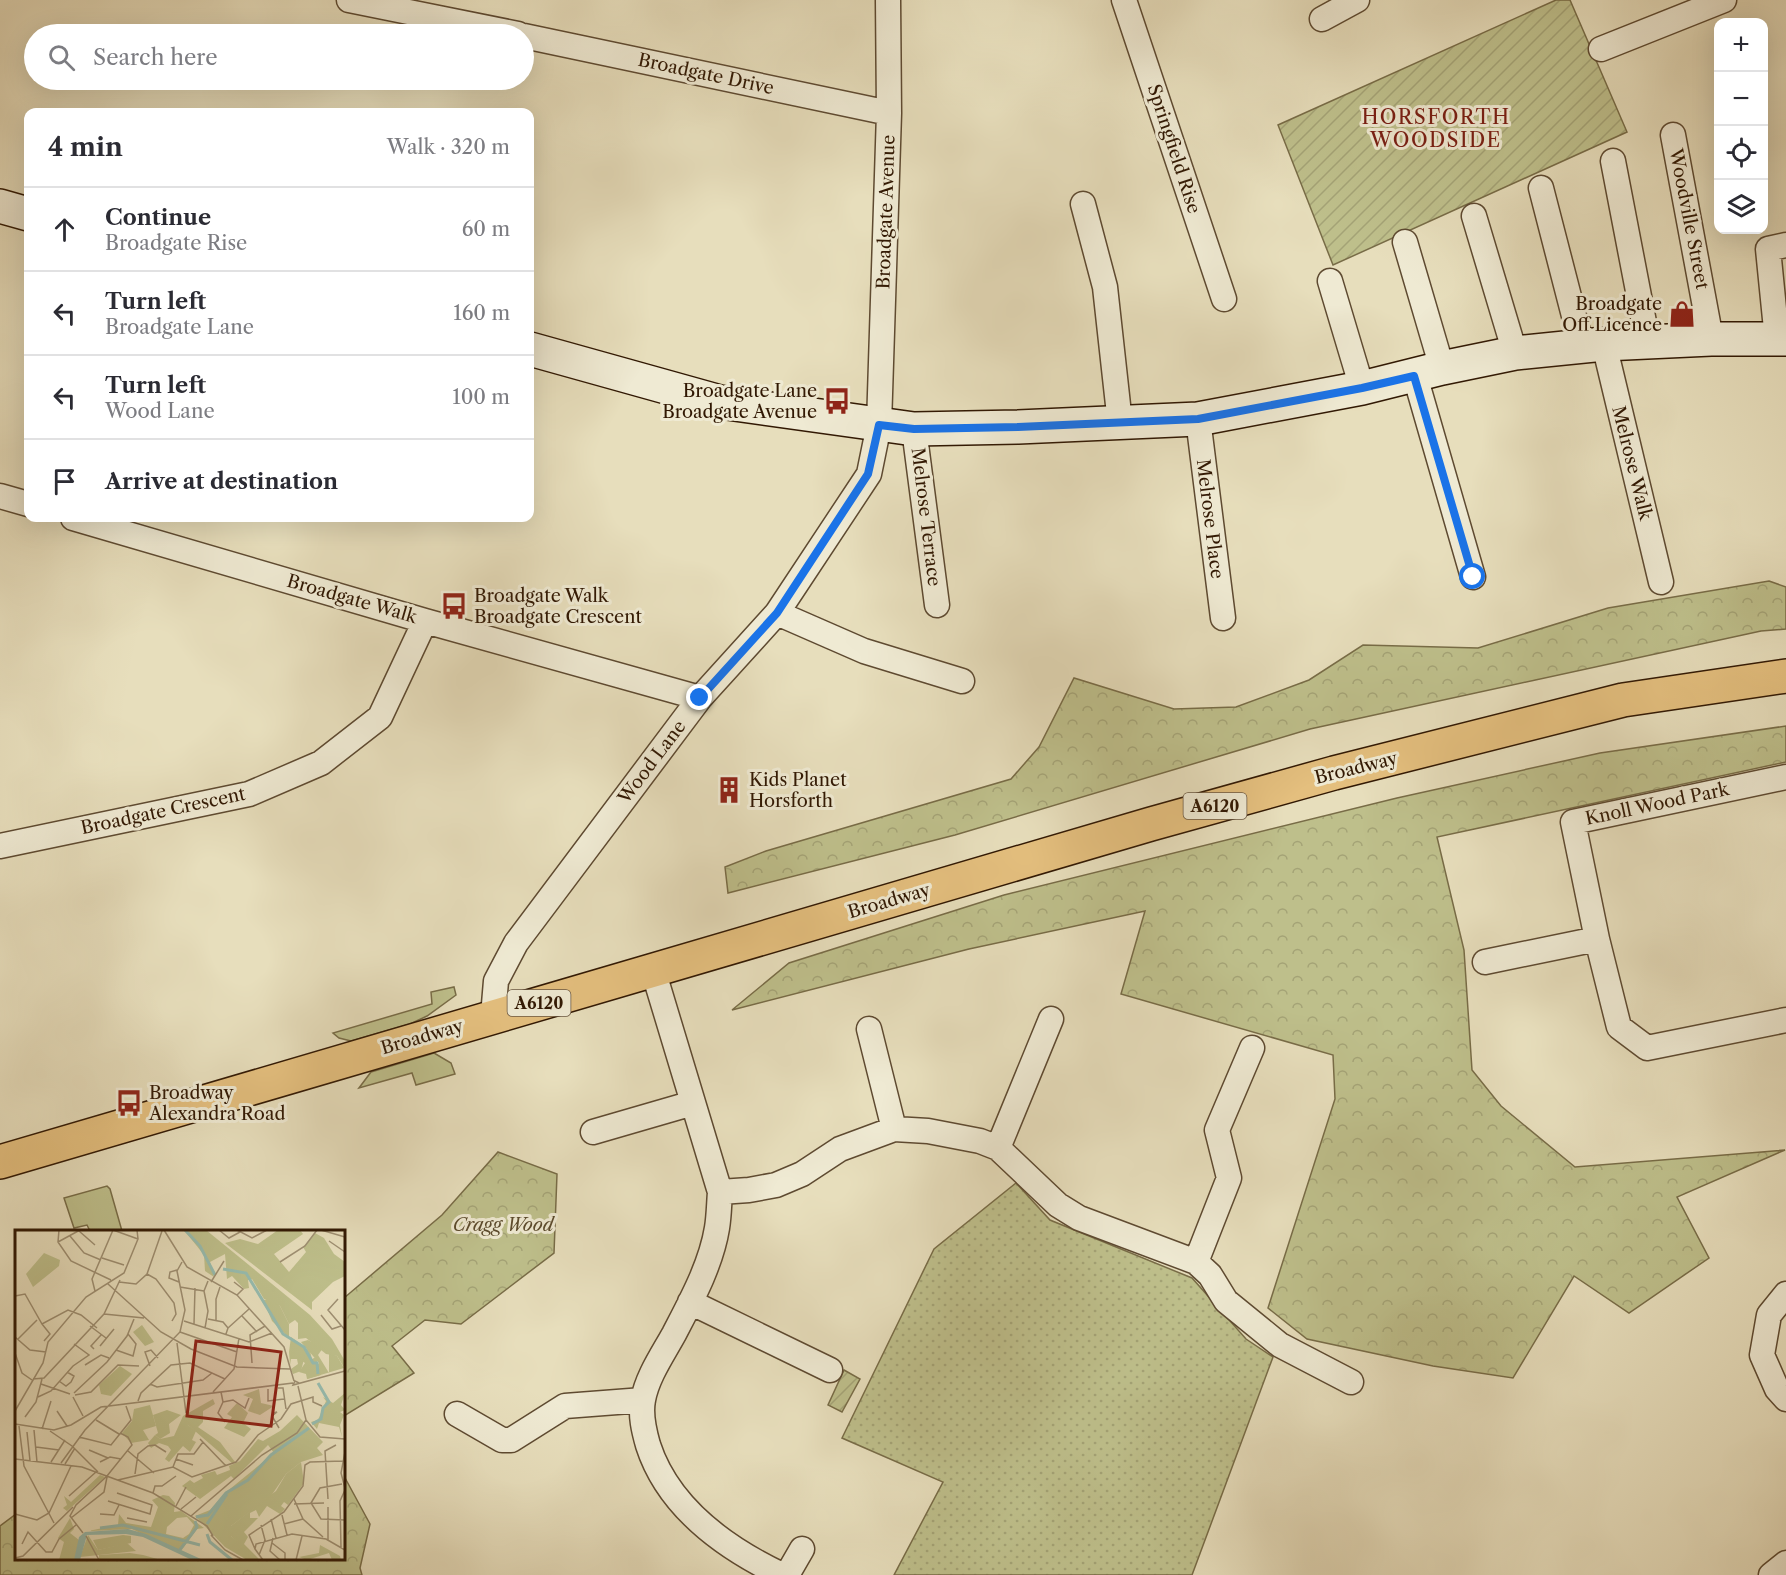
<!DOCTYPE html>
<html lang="en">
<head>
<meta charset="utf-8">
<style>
  body { margin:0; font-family:"Libre Caslon Text",serif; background:#f2f2f3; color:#2b2b33 }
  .controls { position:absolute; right:18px; top:18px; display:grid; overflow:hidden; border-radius:12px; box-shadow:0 6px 24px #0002 }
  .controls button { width:54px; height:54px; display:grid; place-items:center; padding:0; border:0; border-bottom:2px solid #e1e1e2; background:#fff; color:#2b2b33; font:30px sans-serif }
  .stop { position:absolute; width:18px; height:18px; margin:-14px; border:4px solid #1a73e8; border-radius:50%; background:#fff }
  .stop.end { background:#1a73e8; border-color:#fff; box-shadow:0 2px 6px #0008 }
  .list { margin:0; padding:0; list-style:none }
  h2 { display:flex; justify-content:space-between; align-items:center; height:78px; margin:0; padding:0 24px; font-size:26px }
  h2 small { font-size:20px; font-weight:400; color:#7c7c81 }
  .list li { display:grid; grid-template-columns:39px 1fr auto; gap:18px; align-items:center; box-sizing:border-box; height:84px; padding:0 24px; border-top:2px solid #e1e1e2 }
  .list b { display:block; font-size:22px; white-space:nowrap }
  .list p { margin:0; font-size:20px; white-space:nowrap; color:#7c7c81 }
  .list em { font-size:20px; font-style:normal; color:#7c7c81 }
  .icon { flex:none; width:33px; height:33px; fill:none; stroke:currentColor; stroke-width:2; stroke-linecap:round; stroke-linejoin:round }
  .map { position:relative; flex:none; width:1786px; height:1575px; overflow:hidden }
  .search { position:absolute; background:#fff; box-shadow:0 6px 24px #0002; left:24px; top:24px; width:510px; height:66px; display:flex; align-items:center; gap:15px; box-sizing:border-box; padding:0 21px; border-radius:33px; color:#7c7c81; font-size:22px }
  .panel { position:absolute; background:#fff; box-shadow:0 6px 24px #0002; left:24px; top:108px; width:510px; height:414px; border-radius:12px }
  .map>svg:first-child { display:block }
  .grass { fill:#bebf8b; stroke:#786c47; stroke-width:1.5 }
  .forest { fill:url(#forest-crowns); stroke:#786c47; stroke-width:1.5 }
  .park { fill:url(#park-dots); stroke:#786c47; stroke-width:1.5 }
  .garden { fill:url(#garden-furrows); stroke:#786c47; stroke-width:1.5 }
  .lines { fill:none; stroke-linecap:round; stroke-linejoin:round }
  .street-casing { stroke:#5e4a31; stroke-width:27 }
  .secondary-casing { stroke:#311803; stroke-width:36 }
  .highway-casing { stroke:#311803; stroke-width:36 }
  .street { stroke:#efead3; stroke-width:24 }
  .secondary { stroke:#efead3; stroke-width:33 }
  .highway { stroke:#e4bf7e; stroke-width:33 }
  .route { stroke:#1a73e8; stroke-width:8 }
  .labels { text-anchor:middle; stroke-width:6; stroke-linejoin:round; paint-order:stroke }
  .shield { fill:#efead3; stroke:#6a5741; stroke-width:1.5 }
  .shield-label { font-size:16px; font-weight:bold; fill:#311803 }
  .street-label { font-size:18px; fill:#311803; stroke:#efead3 }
  .poi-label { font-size:18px; fill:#311803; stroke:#efead3; text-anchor:start }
  .park-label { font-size:18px; font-style:italic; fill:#5b4a2c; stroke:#efead3 }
  .neighbourhood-label { font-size:20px; letter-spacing:1.5px; fill:#7a1f14; stroke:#efead3 }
  .inset-river { fill:none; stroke:#97bcaf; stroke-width:3 }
  .inset-road { fill:none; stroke:#9e8f72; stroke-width:1.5 }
  .view { fill:#8f2418; fill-opacity:0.15; stroke:#8f2418; stroke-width:3 }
  .inset-edge { fill:none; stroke:#311803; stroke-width:3 }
</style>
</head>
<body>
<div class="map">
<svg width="1786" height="1575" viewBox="0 0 1786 1575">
  <defs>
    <pattern id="forest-crowns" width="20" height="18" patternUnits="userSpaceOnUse" patternTransform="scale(1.5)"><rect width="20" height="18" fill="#bebf8b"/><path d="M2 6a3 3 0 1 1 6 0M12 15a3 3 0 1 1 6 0" fill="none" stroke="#a4a376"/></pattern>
    <pattern id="park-dots" width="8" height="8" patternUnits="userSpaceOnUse" patternTransform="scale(1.5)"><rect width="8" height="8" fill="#bebf8b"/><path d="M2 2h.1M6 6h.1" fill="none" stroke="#a4a376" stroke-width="1.8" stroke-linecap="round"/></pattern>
    <pattern id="garden-furrows" width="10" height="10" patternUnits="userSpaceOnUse" patternTransform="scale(1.5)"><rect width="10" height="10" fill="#bebf8b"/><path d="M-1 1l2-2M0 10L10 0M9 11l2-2" fill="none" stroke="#a4a376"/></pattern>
  </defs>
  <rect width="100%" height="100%" fill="#e7debc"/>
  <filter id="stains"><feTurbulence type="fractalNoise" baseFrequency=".00333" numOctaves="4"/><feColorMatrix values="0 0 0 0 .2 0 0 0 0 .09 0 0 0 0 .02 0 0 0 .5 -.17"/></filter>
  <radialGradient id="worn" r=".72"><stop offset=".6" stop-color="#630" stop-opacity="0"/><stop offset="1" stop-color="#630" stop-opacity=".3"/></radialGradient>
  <!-- grass -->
  <path class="grass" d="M454 987 456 995 427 1016 410 1024 351 1041 339 1038 333 1033 432 1004 431 992Z
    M434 1053 451 1063 455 1074 416 1085 412 1073 359 1088 371 1072Z
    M107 1186 110 1189 122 1231H90L87 1225 74 1228 64 1198Z"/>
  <!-- forest -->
  <path class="forest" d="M1769 581 1786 587V629L1761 631 1310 729 955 835 728 893 725 867 766 851 1011 779 1039 747 1074 678 1174 709 1236 707 1309 680 1363 645 1478 648 1608 608Z
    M1786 726V762L1437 837 1464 950 1472 1070 1501 1106 1575 1167 1785 1150 1677 1197 1709 1258 1629 1313 1574 1276 1513 1378 1433 1366 1307 1339 1268 1308 1335 1099 1333 1055 1121 994 1145 911 969 949 732 1010 789 963 1004 895 1397 798 1600 753Z
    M498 1152 557 1174 554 1253 461 1324 425 1320 392 1346 414 1373 344 1416V1298L442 1215Z
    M344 1476 370 1524 360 1568 362 1575H0V1526L16 1514V1558H344Z"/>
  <!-- park -->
  <path class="park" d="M1016 1183 1050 1220 1192 1278 1246 1339 1273 1357 1192 1575H894L943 1482 842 1438 934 1249Z"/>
  <!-- garden -->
  <path class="garden" d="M1556 0H1570L1627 132 1333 265 1278 125Z
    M844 1370 860 1379 842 1412 828 1405Z"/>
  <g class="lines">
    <defs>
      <path id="street" d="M349 0 518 34
        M1124 0 1224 299
        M1322 19 1357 0
        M524 36 889 113
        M1601 49 1724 0
        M1673 135 1711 339
        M1613 161 1648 343
        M1541 188 1582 347
        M1083 204 1105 287 1120 423
        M1474 216 1515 353
        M1405 242 1442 368
        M1330 281 1362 388
        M1777 339 1768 249 1786 245
        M1604 344 1661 582
        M1415 376 1473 577
        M1198 419 1223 618
        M914 429 937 605
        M0 496 28 504
        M73 518 425 621 700 698
        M777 613 864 651 962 681
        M1786 777 1573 822 1597 939 1619 1027 1647 1048 1786 1020
        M0 846 249 794 321 763 380 717 425 621
        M1485 962 1597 939
        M653 970 720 1192C719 1204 719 1216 717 1228 711 1265 691 1301 674 1334 663 1354 647 1377 643 1400 640 1415 644 1431 648 1445 668 1507 725 1548 782 1575
        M493 1016 496 981 516 943 700 698 777 613 869 474 879 425 889 113 888 0
        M869 1029 894 1129
        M593 1132 693 1103
        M998 1148 1051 1019
        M720 1192 749 1190 776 1185 802 1174 840 1149 894 1129 928 1131 980 1141 998 1148 1058 1205 1079 1218 1196 1262 1229 1178 1217 1130 1252 1048
        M1196 1262 1210 1275 1226 1301 1280 1345 1351 1382
        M1786 1294 1769 1315 1762 1355 1777 1389 1786 1399
        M690 1302 830 1370
        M457 1414 502 1440H511L565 1406 643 1400
        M787 1575 802 1549
        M1771 1575 1786 1563"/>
      <path id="secondary" d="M0 206 28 214
        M530 349 720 402 914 429 1018 427 1198 419 1362 388 1442 368 1515 353 1604 344 1711 339H1786"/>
      <path id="highway" d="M0 1162 1151 824 1334 773 1623 700 1786 676"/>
    </defs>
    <!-- street casing -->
    <use href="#street" class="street-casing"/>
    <!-- secondary casing -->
    <use href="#secondary" class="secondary-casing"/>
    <!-- highway casing -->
    <use href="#highway" class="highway-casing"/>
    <!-- street -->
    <use href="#street" class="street"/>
    <!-- secondary -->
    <use href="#secondary" class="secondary"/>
    <!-- highway -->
    <use href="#highway" class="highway"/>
  </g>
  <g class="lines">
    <!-- route -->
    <path class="route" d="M700 698 777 613 868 474 879 425 914 429 1018 427 1198 419 1362 388 1414 376 1473 577"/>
  </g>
  <!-- icons -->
  <defs>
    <symbol id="shop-bare" viewBox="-9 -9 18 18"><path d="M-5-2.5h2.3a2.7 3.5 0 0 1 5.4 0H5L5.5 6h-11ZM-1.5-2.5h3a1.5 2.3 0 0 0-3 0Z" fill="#8f2418" stroke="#efead3" stroke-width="2.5" paint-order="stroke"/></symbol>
    <symbol id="bus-bare" viewBox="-9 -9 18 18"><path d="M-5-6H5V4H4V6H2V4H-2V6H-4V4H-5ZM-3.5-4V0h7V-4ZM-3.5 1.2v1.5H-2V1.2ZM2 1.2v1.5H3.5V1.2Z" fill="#8f2418" stroke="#efead3" stroke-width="2.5" paint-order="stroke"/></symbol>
    <symbol id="building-bare" viewBox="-9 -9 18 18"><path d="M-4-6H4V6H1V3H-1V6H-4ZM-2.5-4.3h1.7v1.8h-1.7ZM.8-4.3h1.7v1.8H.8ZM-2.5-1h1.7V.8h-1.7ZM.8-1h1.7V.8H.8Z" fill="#8f2418" stroke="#efead3" stroke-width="2.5" paint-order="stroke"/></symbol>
  </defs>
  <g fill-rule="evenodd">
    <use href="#shop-bare" x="1663" y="295" width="38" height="38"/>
    <use href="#bus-bare" x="818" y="382" width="38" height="38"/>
    <use href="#bus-bare" x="435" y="587" width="38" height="38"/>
    <use href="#building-bare" x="710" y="771" width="38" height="38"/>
    <use href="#bus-bare" x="110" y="1084" width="38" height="38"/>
  </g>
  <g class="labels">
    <!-- shield labels -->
    <g class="shield">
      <rect x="1183.5" y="793" width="63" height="26" rx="4.5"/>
      <rect x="507.5" y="990" width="63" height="26" rx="4.5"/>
    </g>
    <g class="shield-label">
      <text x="1215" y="812">A6120</text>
      <text x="539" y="1009">A6120</text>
    </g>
    <!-- street labels -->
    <g class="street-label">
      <text transform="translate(706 74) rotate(12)" y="6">Broadgate Drive</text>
      <text transform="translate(1174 149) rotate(72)" y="6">Springfield Rise</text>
      <text transform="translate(886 212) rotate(-88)" y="6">Broadgate Avenue</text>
      <text transform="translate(1689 219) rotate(79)" y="6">Woodville Street</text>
      <text transform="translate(1632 463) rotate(76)" y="6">Melrose Walk</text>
      <text transform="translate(926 517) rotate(83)" y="6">Melrose Terrace</text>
      <text transform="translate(1210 519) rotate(83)" y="6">Melrose Place</text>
      <text transform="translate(352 599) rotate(16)" y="6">Broadgate Walk</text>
      <text transform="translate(652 762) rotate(-53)" y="6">Wood Lane</text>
      <text transform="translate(1356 768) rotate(-14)" y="6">Broadway</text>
      <text transform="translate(1657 804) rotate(-12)" y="6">Knoll Wood Park</text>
      <text transform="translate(163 811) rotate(-12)" y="6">Broadgate Crescent</text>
      <text transform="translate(889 901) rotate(-16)" y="6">Broadway</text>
      <text transform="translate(422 1037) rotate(-16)" y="6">Broadway</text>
    </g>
    <!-- poi labels -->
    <g class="poi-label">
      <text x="1662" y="310" text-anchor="end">Broadgate<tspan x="1662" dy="21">Off Licence</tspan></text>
      <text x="817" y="397" text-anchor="end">Broadgate Lane<tspan x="817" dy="21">Broadgate Avenue</tspan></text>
      <text x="474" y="602">Broadgate Walk<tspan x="474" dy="21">Broadgate Crescent</tspan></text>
      <text x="749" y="786">Kids Planet<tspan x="749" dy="21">Horsforth</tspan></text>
      <text x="149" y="1099">Broadway<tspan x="149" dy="21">Alexandra Road</tspan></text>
    </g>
    <!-- park labels -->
    <g class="park-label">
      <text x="503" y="1231">Cragg Wood</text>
    </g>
    <!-- neighbourhood labels -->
    <g class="neighbourhood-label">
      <text x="1436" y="124">HORSFORTH<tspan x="1436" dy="23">WOODSIDE</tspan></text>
    </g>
  </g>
  <!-- overview -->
  <g transform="translate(15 1230)">
    <rect width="330" height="330" fill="#e7debc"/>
    <path d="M248 70H258L265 76 274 94V108L257 91ZM293 110 308 118 303 125 314 143V123L322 126 329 138 292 149 304 133 286 112ZM152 180 166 185 154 194 155 203 145 209 140 205 143 203 138 185ZM286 232 289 253 273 275 269 272 266 276 270 279 265 284 252 276 244 287 241 280 235 283V288H243L229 302 233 307 229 314 243 328 238 327 216 306V296L261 261 271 244ZM108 305 116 306V313L83 320 78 310ZM115 323 128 325 146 330H84V325Z" fill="#bebf8b"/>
    <path d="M169 0H191L295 85 317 109 330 131V139L322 126 311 124 291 108 283 109V93L280 90 274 94 265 76 249 69 237 49 233 50 234 58 229 59 217 46 212 49 210 24 195 32 199 47 190 41 189 25ZM263 0H285L288 4 259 24 274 42 291 22 288 17 300 3 309 8 319 24 330 32V46L318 52 297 72V80L210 13 225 9 243 14ZM276 107 295 121 297 129 301 127 306 145 292 149 291 144 284 142 290 133 274 122ZM244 159 246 173 259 176 245 185 233 181 238 169 228 165ZM330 163 326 175 330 180 325 182 329 185 325 195 327 207 324 197 304 193 302 199 296 192 303 190 311 171 308 167 318 173ZM198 169 200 174 188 181V192L183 197 173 195 181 201 177 210 181 212 175 222 168 216 154 232 150 229 156 220 153 216 144 213 136 218 133 213 140 205 145 209 159 206 168 186ZM282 185 308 212 302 218 308 225 286 232 271 244 256 266 216 296V306L245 330H232L210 317 180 286 195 280 210 263 259 223 253 215 219 249 216 246 185 269 167 256 175 250 179 253 188 248 186 245 200 241 202 245 215 240 214 236 225 231 243 209 248 211 265 201ZM85 245 90 247 52 281 48 278 52 275 49 266 56 272ZM148 265 154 266 160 273 159 282 166 281 189 298 182 299 168 318 162 321 117 299 73 301 103 295 104 284 111 293 136 297 143 277 137 270ZM172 287 179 295 174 304 168 308 151 304 152 297 162 288ZM55 288 59 299 55 303 64 310 60 329 44 330 49 312 43 308ZM73 305 83 320 112 313 121 321 65 327ZM305 315 325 326 326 330H317L314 323 292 330 284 327 304 323Z" fill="#bebf8b" fill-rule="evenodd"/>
    <path d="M29 23 45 30 44 36 18 57 11 44ZM274 122 290 125 286 141 278 144 276 139 283 134 282 129H276L275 135ZM105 136 117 144 96 166 86 164 84 155ZM222 173 233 183 228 193 236 199 229 207 209 198 217 187 212 184ZM135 175 141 196 128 200 134 210 116 213 107 203 117 191 119 179Z" fill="#bebf8b"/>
    <path d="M127 95 139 112 130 116 118 102ZM177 193 205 212 220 232 217 233 173 195Z" fill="#bebf8b"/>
    <path d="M113 299 131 304 188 330H177L128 307 111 304 72 305 65 330H59L64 307 70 302Z" fill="#97bcaf"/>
    <path class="inset-river" d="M170 0 185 16 200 45M208 39 231 43 268 104 289 117 298 133H302L303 144M297 194 306 189 308 178 314 172 303 153M181 287 193 285 211 263 233 250 256 225 294 198M192 294 212 264M85 298 108 295 185 315M192 304 195 312 217 330M164 321 182 297 180 291"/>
    <path class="inset-road" d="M44 0 43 12 56 31 96 50M98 0 123 9M149 0 172 37 222 65 269 117 279 151M204 0 214 8 225 2M222 0 237 8 252 0M306 0 330 7M64 1 80 15M55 6 69 23 86 30M314 11 330 22M43 12 65 0M87 28 109 35M265 32 290 16 302 0M162 40 155 42 154 48 164 52M132 44 141 49 159 73 161 84 157 91M104 52 121 54 132 44 147 1M196 52 209 31M219 52 228 59 222 65M93 54 146 102 176 119 222 137 275 139M165 57 189 61M80 61 77 49 98 0M0 66 10 64 27 94 53 80 66 85 82 98M323 69 313 80 330 100M89 84 129 88M306 85 317 99 326 96M227 86 242 102M193 89 208 92 213 98 211 104M201 90V69L205 57M169 91 234 112 257 103M27 94 35 104 29 111M179 94 180 58M75 96 91 108M190 98 193 81 189 61 193 51M213 98 234 79M165 102 222 122M0 107 15 120 31 122M3 109 22 90M162 113 171 183M85 116 99 99M79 119 76 116 86 105M101 120 118 126 121 114 113 104M0 123 7 143 17 150M237 133 235 105 250 96M70 135 86 125 94 128M135 136 130 122 136 120 143 128M18 149 29 148 89 84 105 50M44 151 51 156 56 152 59 146 52 142M284 153 280 151 278 155 330 141M26 154 55 164M135 154 142 157 188 150 197 143M283 156 291 190 305 207 330 209M263 158H268L271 179M253 159V171L269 169M198 162 219 139 224 108M206 162 208 172 203 183 210 192M59 163 92 132 112 106 119 89M60 165 76 162 103 135 124 136M23 167 36 161 58 136 74 125 59 114M58 167 68 186M123 171 126 163 156 135 175 133 210 149M208 172 218 170 230 178 234 168M0 181 28 133 33 112 71 67 109 43 123 9 122 0M42 181 52 196M258 183 262 182 257 186 264 198M10 187 21 172 27 149M81 190 104 204M0 194 39 200 56 195 86 177 278 153M4 196 9 236 39 293M27 199 36 171M19 200 22 232M35 201 57 216 83 242M12 202 15 231M64 207 96 215 116 190 111 176M185 209 211 236M21 217 44 220M74 220 93 228M113 221 139 243M330 222 326 243 330 258M0 229 67 237 138 263 192 296 198 306M161 229 178 235M36 232 50 210M85 232 95 227 106 229M46 233 70 200 165 102 170 80 162 41 167 32M50 234 60 218M158 237 163 224H179L188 212M120 244 123 224 133 216 140 215 151 222M103 250 158 237 177 247 221 232 243 205 266 189 276 174 298 167V172L307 176M327 254 305 258 296 273 306 289 330 290M138 263 140 256H147L161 246M54 266 81 242M279 269 288 289 308 307M313 269 310 221 321 215M93 271 135 284 137 275 102 263M279 274 309 273M161 276 171 257M166 279 181 267M0 284 22 290 34 283 56 236M85 284 99 285 104 275M267 285 272 305M176 286 247 225 282 203 291 190M56 288 89 262 92 247M112 288 132 292M256 289 261 308M269 294 288 289M68 303 55 286 61 275 92 246 117 215 113 207 105 203M196 305 210 320 228 330M71 306 84 330M258 308 255 321 265 330M313 310V277M257 313 270 323V330M7 314 13 302 31 322H37L44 309 61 295M326 318 325 271 330 260M240 319 234 305 269 282 288 256 290 235 295 232 328 231M244 325 250 310 246 295M0 328 8 326 58 277M248 330 240 319 241 314 277 304 311 309 330 320M281 330 287 306"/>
    <path class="view" d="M181 111 266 122 256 196 172 186Z"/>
    <rect width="330" height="330" class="inset-edge"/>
  </g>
  <rect width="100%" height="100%" filter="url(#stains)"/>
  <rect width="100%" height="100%" fill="url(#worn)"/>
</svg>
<div class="controls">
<button>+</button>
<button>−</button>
<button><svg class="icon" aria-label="locate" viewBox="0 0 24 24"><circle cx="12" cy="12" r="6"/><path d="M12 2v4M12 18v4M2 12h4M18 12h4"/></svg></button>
<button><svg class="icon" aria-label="layers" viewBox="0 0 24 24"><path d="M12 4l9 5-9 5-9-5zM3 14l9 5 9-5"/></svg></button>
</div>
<div class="stop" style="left:1473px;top:577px"></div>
<div class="stop end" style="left:700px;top:698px"></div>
<div class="search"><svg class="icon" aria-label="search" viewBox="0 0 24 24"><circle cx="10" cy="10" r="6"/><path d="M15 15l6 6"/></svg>Search here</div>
<section class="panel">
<h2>4 min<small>Walk · 320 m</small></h2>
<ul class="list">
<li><svg class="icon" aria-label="ahead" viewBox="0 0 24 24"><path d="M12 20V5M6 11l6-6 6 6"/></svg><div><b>Continue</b><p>Broadgate Rise</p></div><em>60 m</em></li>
<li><svg class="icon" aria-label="left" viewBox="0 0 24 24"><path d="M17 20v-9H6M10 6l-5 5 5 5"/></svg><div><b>Turn left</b><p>Broadgate Lane</p></div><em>160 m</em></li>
<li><svg class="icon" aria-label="left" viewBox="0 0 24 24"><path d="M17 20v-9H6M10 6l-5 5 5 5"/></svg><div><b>Turn left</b><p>Wood Lane</p></div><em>100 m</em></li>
<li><svg class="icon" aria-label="arrive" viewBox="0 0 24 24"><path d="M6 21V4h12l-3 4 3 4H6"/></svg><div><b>Arrive at destination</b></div></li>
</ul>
</section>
</div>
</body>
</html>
